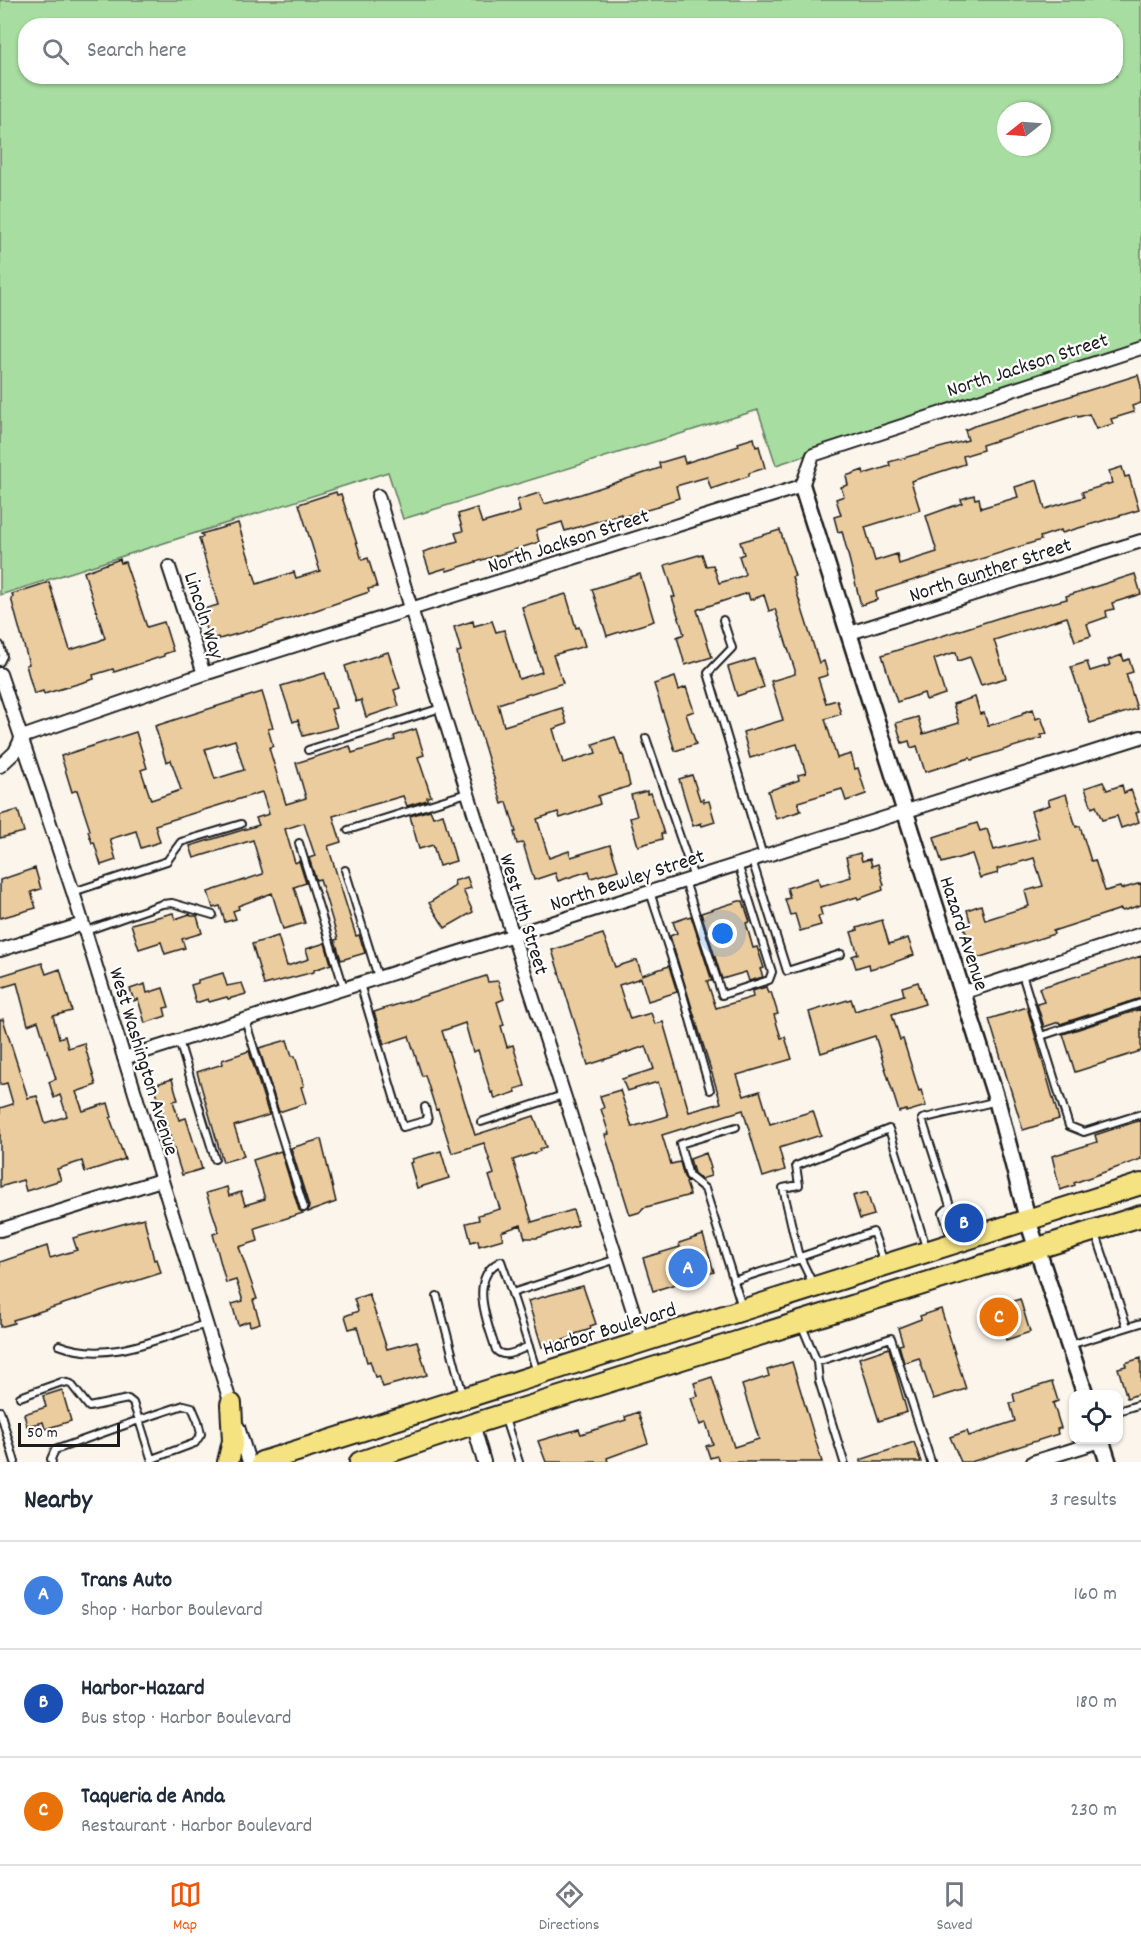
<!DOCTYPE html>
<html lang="en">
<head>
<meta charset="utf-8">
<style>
  body { margin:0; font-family:Dekko,sans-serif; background:#f2f2f3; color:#1f2937 }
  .controls { position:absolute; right:18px; bottom:18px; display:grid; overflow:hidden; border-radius:12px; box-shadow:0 2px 4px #0004 }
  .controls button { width:54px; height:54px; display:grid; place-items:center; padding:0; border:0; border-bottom:2px solid #e0e1e3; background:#fff; color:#1f2937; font:30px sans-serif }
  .compass { position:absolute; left:997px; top:102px; width:54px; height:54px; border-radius:50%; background:#fff; box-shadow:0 2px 4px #0004; rotate:253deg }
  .scale { position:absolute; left:18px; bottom:15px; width:102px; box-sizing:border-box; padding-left:6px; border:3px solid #1c1c1c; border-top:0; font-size:16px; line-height:21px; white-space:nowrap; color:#1c1c1c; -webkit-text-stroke:4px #fff; paint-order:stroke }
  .you { position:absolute; left:723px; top:934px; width:21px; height:21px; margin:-15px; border:4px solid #fff; border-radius:50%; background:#1a73e8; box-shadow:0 0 0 9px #1a73e833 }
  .badge { display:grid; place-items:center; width:39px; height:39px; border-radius:50%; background:#ea580c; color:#fff; font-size:20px; font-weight:700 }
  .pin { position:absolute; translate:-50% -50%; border:3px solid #fff; box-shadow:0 2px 6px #0006 }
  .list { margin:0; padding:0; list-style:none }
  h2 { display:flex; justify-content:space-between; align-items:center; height:78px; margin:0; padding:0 24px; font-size:26px }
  h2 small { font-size:20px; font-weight:400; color:#747a83 }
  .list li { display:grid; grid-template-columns:39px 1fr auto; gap:18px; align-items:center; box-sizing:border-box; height:108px; padding:0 24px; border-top:2px solid #e0e1e3 }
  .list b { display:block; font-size:22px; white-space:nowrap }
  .list p { margin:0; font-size:20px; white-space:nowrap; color:#747a83 }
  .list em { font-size:20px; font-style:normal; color:#747a83 }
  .icon { flex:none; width:33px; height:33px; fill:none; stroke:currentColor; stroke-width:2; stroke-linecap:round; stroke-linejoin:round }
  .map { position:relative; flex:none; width:1141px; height:1462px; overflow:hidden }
  .search { position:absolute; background:#fff; box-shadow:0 2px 4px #0004; left:18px; right:18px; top:18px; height:66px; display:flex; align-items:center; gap:15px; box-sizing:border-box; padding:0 21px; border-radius:24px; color:#747a83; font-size:22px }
  .sheet { height:402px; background:#fff }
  nav { display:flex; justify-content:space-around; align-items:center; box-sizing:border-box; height:84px; border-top:2px solid #e0e1e3; background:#fff; font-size:16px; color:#747a83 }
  nav a { display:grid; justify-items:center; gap:3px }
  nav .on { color:#ea580c }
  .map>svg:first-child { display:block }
  .green { fill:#a7dda0; stroke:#627c5e; stroke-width:1.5; fill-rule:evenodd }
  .building { fill:#ebcc9e; stroke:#1c1c1c; stroke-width:1.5; fill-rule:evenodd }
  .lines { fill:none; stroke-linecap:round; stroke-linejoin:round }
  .service-casing { stroke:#1c1c1c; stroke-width:10 }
  .minor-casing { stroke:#1c1c1c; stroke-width:16 }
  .tertiary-casing { stroke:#1c1c1c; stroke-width:20 }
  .primary-casing { stroke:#1c1c1c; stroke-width:24 }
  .service { stroke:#fff; stroke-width:6 }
  .minor { stroke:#fff; stroke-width:12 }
  .tertiary { stroke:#fff; stroke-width:15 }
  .primary { stroke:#f5e382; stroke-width:20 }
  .labels { text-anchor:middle; stroke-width:4.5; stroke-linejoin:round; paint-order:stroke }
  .street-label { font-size:21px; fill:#1c1c1c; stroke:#fff }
</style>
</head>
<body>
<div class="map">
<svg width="1141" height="1462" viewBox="0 0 1141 1462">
  <rect width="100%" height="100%" fill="#fbf5ec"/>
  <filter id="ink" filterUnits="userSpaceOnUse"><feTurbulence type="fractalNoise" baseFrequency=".0167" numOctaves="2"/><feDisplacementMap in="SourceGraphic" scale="12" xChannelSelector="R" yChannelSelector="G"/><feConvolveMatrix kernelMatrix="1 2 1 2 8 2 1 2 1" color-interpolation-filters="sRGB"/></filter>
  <g filter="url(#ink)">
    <!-- green -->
    <path class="green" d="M0 0H1141V345L776 465 758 410 403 519 388 472 0 595ZM26 26H1116V76H26ZM1006 111H1042V147H1006Z"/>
    <!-- building -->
    <path class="building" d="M1138 375 1141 386V403L1132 406 1134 412 1111 419 1113 424 1096 429 1089 414 1078 417 1077 415 982 445 983 450 963 456 965 464 911 481 920 510 865 527 875 561 897 554 899 564 937 552 926 516 962 503 961 499 974 495 975 499 979 498 981 508 1018 497 1015 487 1037 480 1045 509 1084 497 1082 492 1112 483 1109 471 1122 467 1125 477 1129 476 1139 510 1062 533 1061 530 1040 537 1041 540 876 592 877 600 861 605 842 531 838 532 834 517 841 515 836 499 844 496 841 487 848 485 846 476 863 470 864 474 890 466 889 462 968 440 965 430 974 426Z
      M754 438 756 447 759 446 765 468 749 473V476L711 489 707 477 676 486 679 498 661 504V506L622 517 621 514 565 531 562 522 536 530 539 542 447 571 446 568 430 573 423 552 458 541 455 533 463 531 458 514 477 508 482 523 520 512 517 500 539 493 544 504 581 494 660 468 659 463 683 456 685 463 739 446 738 443Z
      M336 492 337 495 341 494 362 560 368 558 377 587 368 589 369 592 296 617 219 639 218 637 209 639 200 610 218 605 199 538 203 537 201 534 238 523 257 584 294 572 296 578 320 571 299 504Z
      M780 530 795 576 792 577 819 663 824 661 828 675 818 678 825 700 826 703 837 700 841 714 825 719 837 758 851 754 855 769 858 768 866 794 846 801 842 789 798 802 801 811 776 819 768 791 799 780 798 775 806 773 797 744 750 758 743 732 783 720 771 681 795 674V670L775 609 769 611 764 595 750 600 748 593 699 609 697 610 712 657 685 665 677 637 684 634 672 597H675L665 565 702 554 706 566 713 565 719 583 742 576 745 574 739 556 744 554 740 542Z
      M120 559 121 563 125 562 147 627 164 622 173 651 164 654V656L114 672 113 669 93 675 94 679 44 694 43 691 34 694 26 665 29 664 11 598 13 597 12 594 49 582 70 650 99 641 105 638 84 572Z
      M640 574 654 621 607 636 592 589Z
      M1135 574 1141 594 1112 603 1114 609 1106 611 1107 617 1087 624 1091 636 1075 641 1067 617 994 640 1006 678 981 685 970 657 958 661 956 652 934 659 945 694 926 700 924 693 897 702 882 655 1017 612 1067 599 1066 596Z
      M566 594 576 628 579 627 585 646 553 655 563 683 498 704 504 726 562 708 567 724 553 729 563 763 596 753 593 744 615 737 621 755 623 754 630 786 598 796 600 804 578 812 560 818 558 812 537 819 549 858 569 851 571 857 610 845 618 870 591 878 589 871 558 881 555 873 534 880 523 843 517 844 514 832H516L507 802 502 804 493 775 460 667 457 652 461 651 454 627 473 621 474 626 492 621 496 632 504 630 519 679 542 672 522 607Z
      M388 652 400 688 394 690 399 706 366 717 361 700 356 702 345 666Z
      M1122 655 1124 661 1129 659 1133 672 1126 674 1137 709 1090 723 1071 667 1087 662 1090 671 1110 665 1108 660Z
      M754 659 764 687 737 696 728 667Z
      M325 673 336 708 331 709 337 727 303 736 298 720 293 722 281 686Z
      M675 677 679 690 686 687 694 711 686 714 696 744 675 751 654 684Z
      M262 692 273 728 268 729 273 746 269 748 286 804 306 798 296 763 350 746 352 753 395 740 394 736 416 729 424 755 418 757 431 796 427 797V800L407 806 403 796 333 816 341 842 328 846 356 936 359 935 365 953 341 960 335 940 338 939 320 879 316 880 309 858 315 856 304 823 285 829 295 863 299 861 306 883 294 887 305 923 283 929 272 893 238 906 239 909 233 911 236 919 225 922 220 906 213 908 208 892 263 874 253 840 194 858 190 846 259 825 256 818 269 814 262 792 155 825 160 842 141 848 136 831 110 839 116 860 101 865 94 842 92 843 88 831 90 830 77 790 72 792 61 756 136 732 147 768 141 770 151 800 181 790 171 760 166 762 155 726ZM235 740 244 770 215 779 205 749Z
      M975 697 980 714 984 713 988 726 1022 715V713L1033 709 1036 719 1041 717 1047 734 1041 735 1042 738 971 760 970 758 925 772 917 746 911 748 909 741 902 743 896 723 918 717 923 734 959 723 953 704Z
      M692 775 700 800 703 799 704 802 709 801 715 822 702 826 701 823 693 826 679 779Z
      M1103 782 1107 790 1122 785 1124 793 1131 790 1139 812 1136 813 1139 822 1121 828 1117 816 1102 820 1096 806 1092 808 1085 788Z
      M647 791V794L651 793 664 834H661L662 839 638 846 630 818 637 816 631 795Z
      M1066 794 1076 827 1080 826 1091 861 1095 860 1105 891 1120 887 1121 889 1141 883V905L1122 911 1121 909 1053 931 1054 934 974 959 964 927 971 925 967 910 981 905 985 920 1029 906 1025 891 1043 886 1034 858 997 869 998 873 980 878 972 854 942 863 934 837 977 823 980 831 987 829 994 850 1039 838 1031 811 1050 805 1048 800Z
      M18 810 24 832 0 838V815Z
      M430 810 433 817 443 814 456 861 439 866 433 845 419 849 410 816Z
      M860 853 862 861 870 859 872 866 878 864 884 885 882 886 883 890 858 899 857 897 820 908 822 915 818 917 821 925 800 931 795 914 790 915 785 899 790 898 787 888 818 878 820 886 851 877 846 857Z
      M35 868 41 889 31 892 36 908 0 918V880Z
      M467 877 471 888 463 890 473 912 445 928 429 903 455 886 454 881Z
      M739 901H743L750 922 746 923 753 948 757 947 764 968 760 969 763 977 749 981 746 972 722 979 701 913Z
      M173 913 175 919 190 914 191 916H197L202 933 182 939 185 948 165 954 161 942 139 949 131 924Z
      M691 916 712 981H707L716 1008 753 997 752 991 766 987 768 993 771 992 778 1014 774 1015 781 1038 785 1037 792 1059 737 1075 744 1096 760 1091 770 1124 813 1111 821 1135 779 1148 785 1170 763 1177 743 1110 662 1135 671 1164 680 1162 684 1177 688 1182 686 1183 690 1195 643 1208 640 1212 630 1215 605 1135 609 1134 601 1109 604 1108 600 1096 620 1090 632 1127 668 1116 658 1082 627 1091 622 1079 654 1069 646 1046 588 1065 552 950 603 934 615 967 637 960 642 975 669 966 677 992 648 1001 641 978 619 985 630 1019 651 1013 655 1024 663 1022 689 1112 721 1103 670 936 677 933 673 922Z
      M882 920 889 944 908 938 914 955 881 967 880 966 870 969 869 964 856 968 852 956 858 954 851 932 858 930 857 928Z
      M278 936 287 966 309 959 306 949 325 943 331 964 314 970V972L264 985 252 944Z
      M1141 956V998L1060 1024 1059 1022 1044 1027 1037 1004 1044 1002 1039 988Z
      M42 963 46 974 60 969 72 1011 53 1016 59 1038 65 1036 68 1048 84 1043 96 1085 76 1092 83 1111 108 1103 112 1117 110 1118 125 1159 85 1172 82 1161 57 1169 61 1180 26 1191 23 1180 0 1187V1108L13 1104 7 1083 0 1085V1020L3 1019 28 1098 37 1096 45 1123 67 1116 60 1095 54 1098 49 1082 56 1079 38 1021 28 1025 17 983 0 988V976Z
      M223 973 227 986 242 983 246 994 228 999 227 997 209 1002 208 999 196 1003 191 985 198 983V980Z
      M486 976 488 982 498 981 504 999 497 1002 504 1025 501 1026 507 1047 513 1045 525 1086 515 1089 516 1092 495 1099 493 1092 491 1093 478 1050 473 1052 465 1023 442 1031 475 1135 534 1116 546 1147 539 1149 540 1151 513 1160 532 1222 573 1210 578 1225 537 1238H525L521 1225 501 1232 503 1239 479 1246 478 1240 471 1242 466 1223 479 1220 478 1215 500 1209 489 1176 494 1174 484 1143 452 1153 438 1109 436 1110 425 1075 422 1076 409 1036 384 1044 374 1012Z
      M918 982 925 1004 892 1014 900 1040 903 1039 919 1091 921 1090 926 1106 906 1112V1110L899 1112 875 1036 821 1053 809 1012 851 999 855 1011 904 995 902 987Z
      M145 984 147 993 163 988 169 1007 164 1008 166 1016 145 1023 138 999 134 1001 130 989Z
      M1027 1007 1059 1119 1023 1130 989 1019Z
      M1141 1009V1051L1075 1072 1063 1034Z
      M287 1040 292 1056H295L304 1086 301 1087 306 1103 279 1112 259 1048Z
      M249 1051 269 1115 234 1126 244 1156 223 1162 197 1072 223 1064 222 1060Z
      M172 1079 178 1100 173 1101 179 1120 186 1118 202 1169 182 1175 154 1085Z
      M1141 1120V1159L1074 1183 1075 1185 1060 1190 1052 1156 1097 1142 1095 1135Z
      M321 1139 336 1202 308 1212 309 1206 291 1148Z
      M281 1151 299 1210 303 1213 255 1228 258 1241 239 1247 257 1299 253 1300 260 1323 250 1326 249 1321 238 1325 232 1304 243 1301 236 1280 226 1283 213 1234 219 1232 206 1193 227 1187 229 1196 241 1192 245 1205 265 1199 253 1160Z
      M441 1151 449 1178 417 1188 410 1163 413 1162 412 1159Z
      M706 1153 711 1168 709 1169 711 1176 701 1179 694 1173 690 1159Z
      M867 1192 874 1215 860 1219 853 1196Z
      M144 1218 154 1260 157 1259 161 1273 13 1320 14 1323 0 1327V1262L47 1246 50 1258 77 1250 73 1238Z
      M703 1235 714 1272 653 1291 643 1258 680 1247 679 1243Z
      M583 1286 596 1324 590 1326 591 1329 575 1334 576 1336 542 1347 528 1301Z
      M369 1294 387 1349 417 1341 427 1375 383 1387 379 1376 375 1377 370 1361 367 1362 357 1327 349 1329 345 1316 358 1311 354 1299Z
      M1020 1299 1030 1332 1006 1340 995 1307Z
      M941 1309 966 1389 933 1399 919 1358 904 1363 899 1345 903 1344 898 1328 921 1319 920 1316Z
      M889 1348 907 1412 879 1421 859 1358Z
      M1141 1358V1393L1127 1398 1118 1368 1126 1366 1125 1363Z
      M792 1362 822 1462H719L717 1456 710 1458 706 1446 713 1444 706 1423 700 1425 691 1398 698 1396 694 1383 712 1377 734 1447 759 1439 742 1385 769 1376 767 1370Z
      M1052 1382 1058 1401 1053 1403 1061 1428 1057 1429 1058 1434 971 1462H961L950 1437 967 1431 969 1436 1015 1421 1010 1403 1015 1402 1013 1394Z
      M62 1390 71 1421 45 1429 43 1422 27 1426 24 1414 46 1407 43 1396Z
      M638 1412 648 1443 607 1458 608 1462H546L538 1441 579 1429 581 1434 626 1420 625 1417Z
      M914 1442 921 1462H860V1460Z"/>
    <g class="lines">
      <defs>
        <path id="service" d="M723 620 732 648 708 673 763 856
          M0 645 3 656 0 662
          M646 738 694 878
          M308 750 441 708
          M348 830 467 793
          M299 843 344 988
          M752 860 787 971 841 954
          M345 870 378 977
          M685 881 722 995 769 980 772 972 738 864
          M73 892 167 861 181 842 241 824
          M650 892 680 984 710 1090
          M86 931 162 904 172 903 213 915
          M1022 974 1069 1126 1084 1132 1141 1114
          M360 984 403 1127 428 1120 425 1107
          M245 1020 304 1208
          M1041 1036 1141 1003
          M179 1041 215 1159
          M481 1122 563 1095
          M736 1127 680 1144 689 1176 705 1189 742 1307
          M1096 1234 1127 1327
          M952 1240 943 1213 950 1206 922 1119C947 1112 972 1108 996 1101
          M800 1257 873 1232 884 1262
          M733 1281 801 1259
          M813 1284 798 1253 783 1188 799 1185 796 1166 889 1129 926 1247
          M512 1293 617 1259
          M437 1296 463 1395
          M802 1326 817 1362 819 1381 844 1462
          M59 1345C108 1364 158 1338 206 1324
          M1070 1345 1141 1323
          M529 1346C519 1350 504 1360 496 1350 488 1324 467 1277 501 1261 514 1297 525 1335 537 1372
          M817 1362 891 1338 931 1462
          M20 1397 62 1382 71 1384 89 1407 128 1399 133 1403 139 1420 184 1405 192 1407 198 1421 201 1434 195 1443 152 1459
          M0 1411 15 1462
          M1118 1411 1141 1404
          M505 1419 519 1462
          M52 1462 51 1459 55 1450 139 1420 152 1461"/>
        <path id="minor" d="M378 496C460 780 554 1060 643 1342
          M169 567 204 674
          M850 633 1141 541
          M0 674 73 892 233 1411
          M0 766 15 752 22 737 204 674 802 486 813 455 1141 348
          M0 950 83 924
          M962 993 1141 934
          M124 1058 1141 737
          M0 1230 161 1180
          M473 1424 484 1462
          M238 1427 249 1462
          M1033 1462 1101 1441"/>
        <path id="tertiary" d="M802 486 997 1101 1028 1221 1085 1394
          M1101 1440 1108 1462"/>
        <path id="primary" d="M228 1462 233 1441 231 1404
          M262 1462 1141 1184
          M360 1462 473 1424 1141 1216"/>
      </defs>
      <!-- service casing -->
      <use href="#service" class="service-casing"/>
      <!-- minor casing -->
      <use href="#minor" class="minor-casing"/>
      <!-- tertiary casing -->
      <use href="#tertiary" class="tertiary-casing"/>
      <!-- primary casing -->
      <use href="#primary" class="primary-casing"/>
      <!-- service -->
      <use href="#service" class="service"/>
      <!-- minor -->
      <use href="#minor" class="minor"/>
      <!-- tertiary -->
      <use href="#tertiary" class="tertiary"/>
      <!-- primary -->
      <use href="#primary" class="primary"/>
    </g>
  </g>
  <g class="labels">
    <!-- street labels -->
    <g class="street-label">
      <text transform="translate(1027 364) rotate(-18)" y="7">North Jackson Street</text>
      <text transform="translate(568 540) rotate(-18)" y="7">North Jackson Street</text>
      <text transform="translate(990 569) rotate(-18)" y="7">North Gunther Street</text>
      <text transform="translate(205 615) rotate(72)" y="7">Lincoln Way</text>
      <text transform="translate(627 879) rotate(-18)" y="7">North Bewley Street</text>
      <text transform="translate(525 914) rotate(73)" y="7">West 11th Street</text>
      <text transform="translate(965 933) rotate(72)" y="7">Hazard Avenue</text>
      <text transform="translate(145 1061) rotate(73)" y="7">West Washington Avenue</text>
      <text transform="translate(609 1328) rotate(-17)" y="7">Harbor Boulevard</text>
    </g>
  </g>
</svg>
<div class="controls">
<button><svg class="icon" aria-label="locate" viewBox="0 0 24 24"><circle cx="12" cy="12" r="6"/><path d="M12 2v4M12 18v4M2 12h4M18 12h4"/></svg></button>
</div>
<svg class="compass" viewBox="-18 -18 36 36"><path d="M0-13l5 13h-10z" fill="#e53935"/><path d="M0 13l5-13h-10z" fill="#747a83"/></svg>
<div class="scale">50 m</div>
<div class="you"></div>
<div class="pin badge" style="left:688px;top:1268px;background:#3f7fe0">A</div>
<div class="pin badge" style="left:964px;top:1223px;background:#1a4fb4">B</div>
<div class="pin badge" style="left:999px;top:1317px;background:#e8710a">C</div>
<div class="search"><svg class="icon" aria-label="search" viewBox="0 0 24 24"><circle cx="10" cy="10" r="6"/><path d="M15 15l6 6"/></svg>Search here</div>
</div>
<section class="sheet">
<h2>Nearby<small>3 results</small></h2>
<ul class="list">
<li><span class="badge" style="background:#3f7fe0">A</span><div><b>Trans Auto</b><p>Shop · Harbor Boulevard</p></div><em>160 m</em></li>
<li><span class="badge" style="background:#1a4fb4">B</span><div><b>Harbor-Hazard</b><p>Bus stop · Harbor Boulevard</p></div><em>180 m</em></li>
<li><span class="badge" style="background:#e8710a">C</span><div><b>Taqueria de Anda</b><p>Restaurant · Harbor Boulevard</p></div><em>230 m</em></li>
</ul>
</section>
<nav>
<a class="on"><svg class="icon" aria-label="map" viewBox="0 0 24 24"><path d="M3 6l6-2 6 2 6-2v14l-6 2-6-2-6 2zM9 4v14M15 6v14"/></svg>Map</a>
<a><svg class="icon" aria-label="directions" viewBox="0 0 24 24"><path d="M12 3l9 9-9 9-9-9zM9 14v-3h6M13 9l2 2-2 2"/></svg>Directions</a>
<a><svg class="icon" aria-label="saved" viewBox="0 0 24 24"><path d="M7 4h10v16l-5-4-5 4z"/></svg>Saved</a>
</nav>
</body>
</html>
